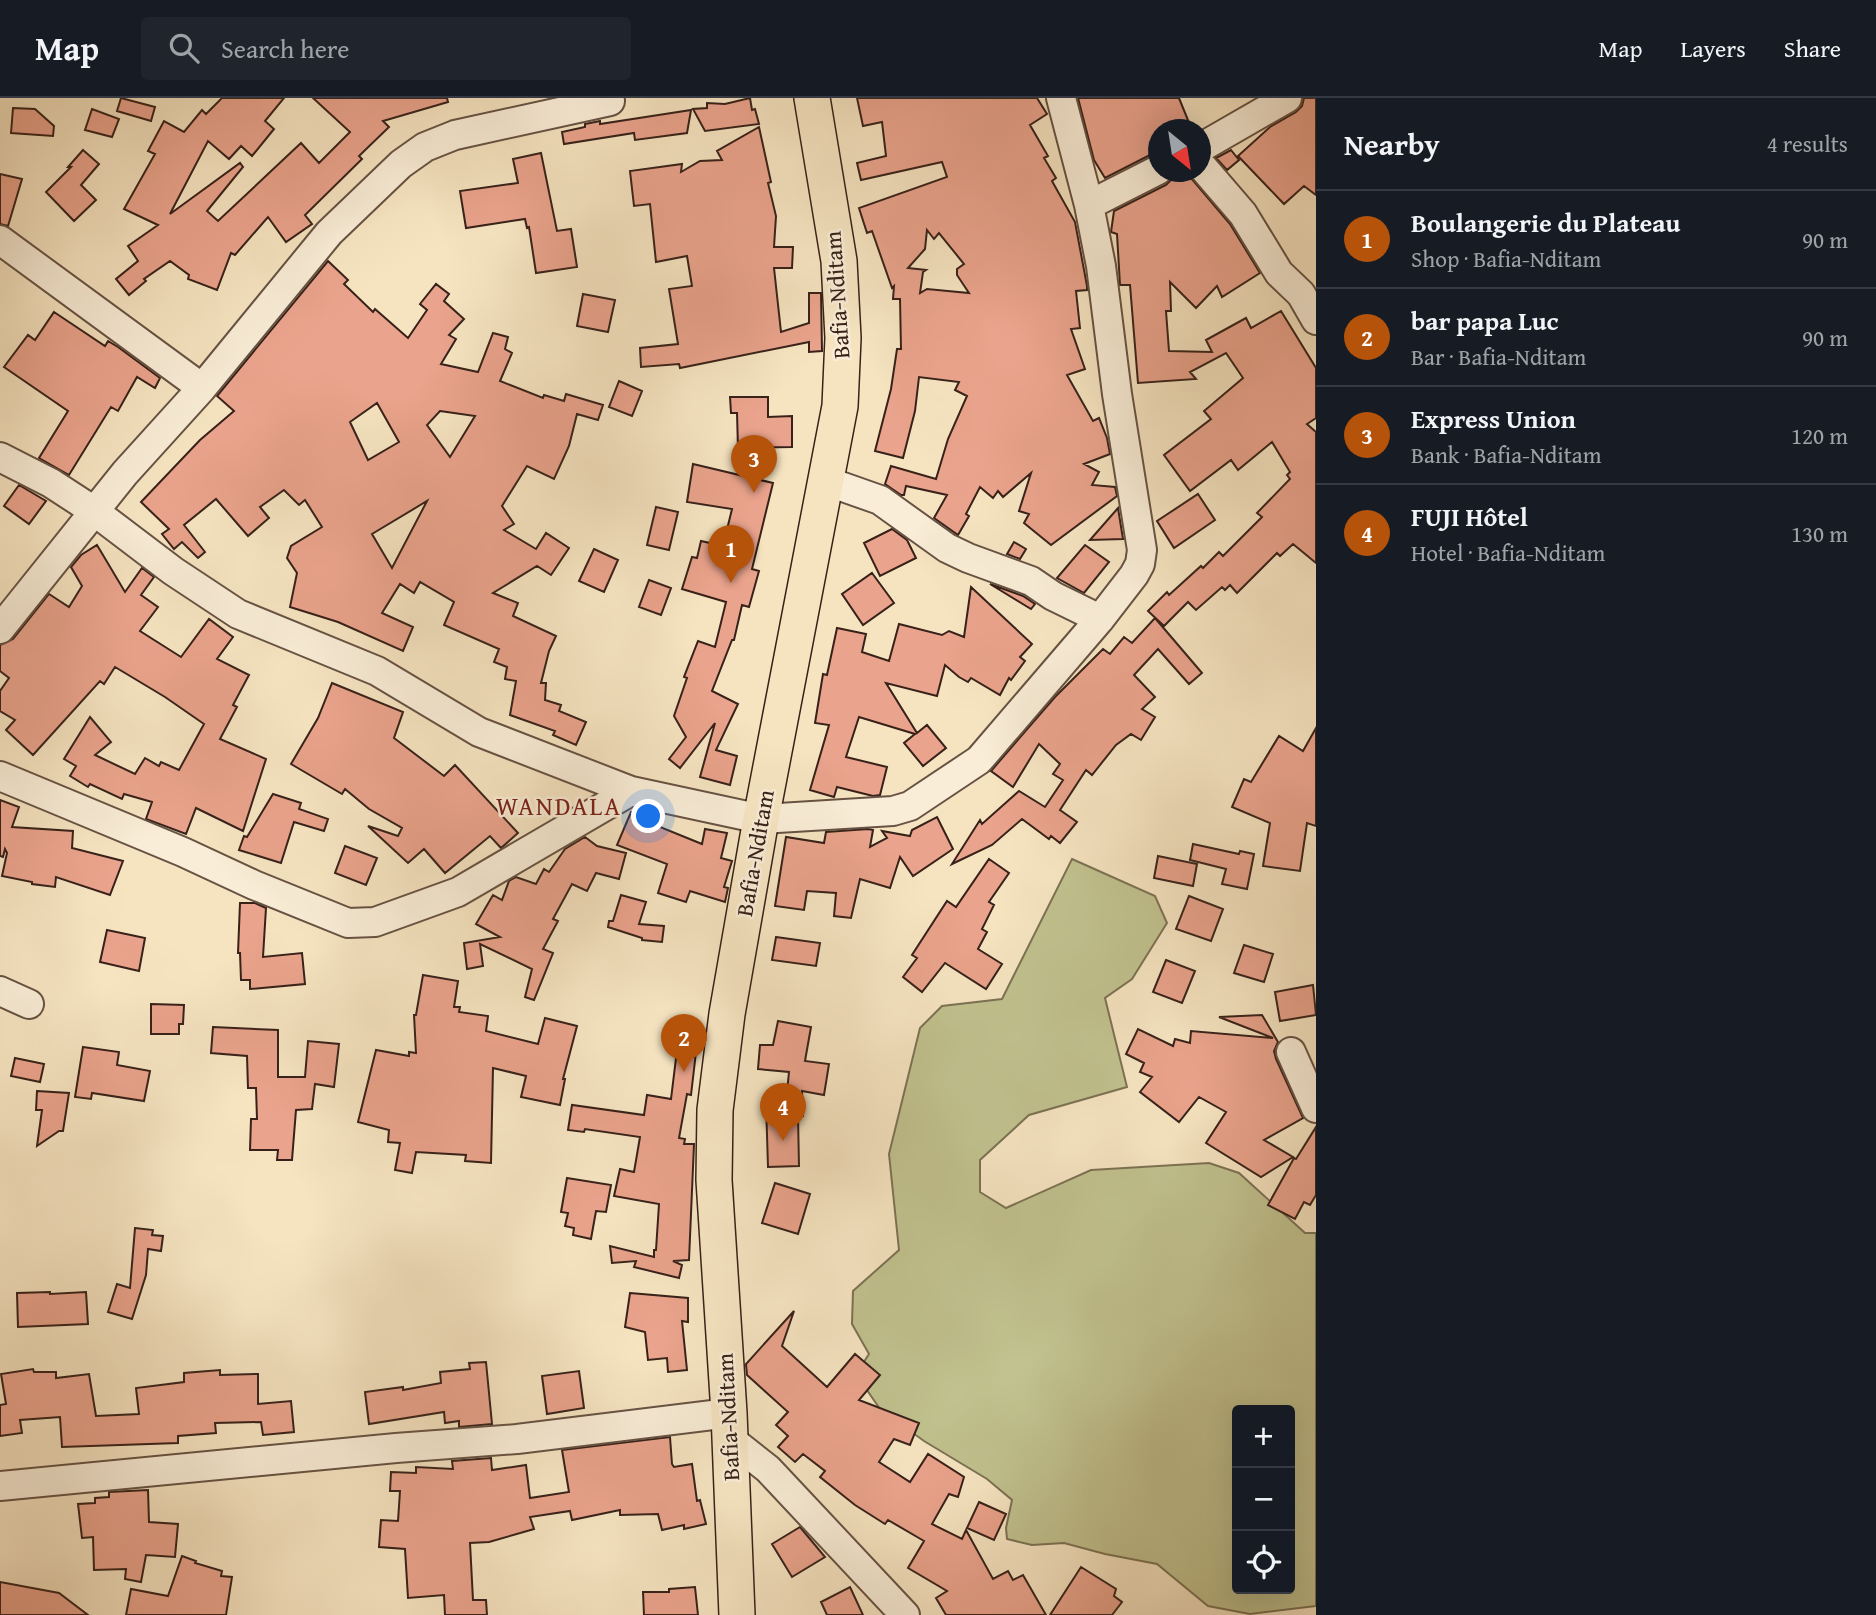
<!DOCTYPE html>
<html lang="en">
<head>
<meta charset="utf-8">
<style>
  body { margin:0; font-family:"Gentium Book Plus",serif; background:#20242c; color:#f1f3f6 }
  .controls { position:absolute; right:21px; bottom:21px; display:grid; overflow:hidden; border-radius:7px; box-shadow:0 7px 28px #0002 }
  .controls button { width:63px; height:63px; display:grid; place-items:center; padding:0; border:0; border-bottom:2px solid #363941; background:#171b24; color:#f1f3f6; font:35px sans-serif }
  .compass { position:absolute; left:1148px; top:21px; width:63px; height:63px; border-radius:50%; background:#171b24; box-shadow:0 7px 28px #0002; rotate:150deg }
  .you { position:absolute; left:649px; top:719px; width:24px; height:24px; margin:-18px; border:5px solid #fff; border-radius:50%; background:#1a73e8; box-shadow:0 0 0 10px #1a73e833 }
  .badge { display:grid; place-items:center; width:46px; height:46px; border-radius:50%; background:#b45309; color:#fff; font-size:23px; font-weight:700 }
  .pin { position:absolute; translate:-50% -58px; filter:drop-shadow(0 2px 4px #0008) }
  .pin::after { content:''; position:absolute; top:37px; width:24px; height:21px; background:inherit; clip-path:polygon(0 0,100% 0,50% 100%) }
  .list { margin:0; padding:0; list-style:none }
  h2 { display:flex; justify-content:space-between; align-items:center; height:91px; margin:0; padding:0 28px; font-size:30px }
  h2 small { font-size:23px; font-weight:400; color:#9ea1a6 }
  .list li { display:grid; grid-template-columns:46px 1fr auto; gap:21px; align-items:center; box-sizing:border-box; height:98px; padding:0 28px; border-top:2px solid #363941 }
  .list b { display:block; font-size:26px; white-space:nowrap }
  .list p { margin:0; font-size:23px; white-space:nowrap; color:#9ea1a6 }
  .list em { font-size:23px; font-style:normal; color:#9ea1a6 }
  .icon { flex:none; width:38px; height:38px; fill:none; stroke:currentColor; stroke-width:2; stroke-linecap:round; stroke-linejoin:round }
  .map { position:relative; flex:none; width:1316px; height:1517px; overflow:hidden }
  header { display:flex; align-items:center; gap:42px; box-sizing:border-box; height:98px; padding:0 35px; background:#171b24; border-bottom:2px solid #363941 }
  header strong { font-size:33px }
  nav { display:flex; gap:38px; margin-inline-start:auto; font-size:24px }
  .search { width:490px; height:63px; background:#20242c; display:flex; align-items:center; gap:18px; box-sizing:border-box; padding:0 24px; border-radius:7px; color:#9ea1a6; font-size:26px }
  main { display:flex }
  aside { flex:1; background:#171b24 }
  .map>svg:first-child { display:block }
  .green { fill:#c1c28f; stroke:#7c7254; stroke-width:2; fill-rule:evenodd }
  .building { fill:#eaa38c; stroke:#372119; stroke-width:2; fill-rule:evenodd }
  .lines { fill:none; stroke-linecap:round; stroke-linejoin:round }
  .minor-casing { stroke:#675243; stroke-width:32 }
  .major-casing { stroke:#372119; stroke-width:38 }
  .minor { stroke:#f9edd7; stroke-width:28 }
  .major { stroke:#f6e4c1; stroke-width:35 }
  .labels { text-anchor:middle; stroke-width:5; stroke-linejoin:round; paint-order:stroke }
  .street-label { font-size:23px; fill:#372119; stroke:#f9edd7 }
  .quarter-label { font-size:26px; letter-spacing:2px; fill:#7a1f14; stroke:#f9edd7 }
</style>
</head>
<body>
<header>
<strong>Map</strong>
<div class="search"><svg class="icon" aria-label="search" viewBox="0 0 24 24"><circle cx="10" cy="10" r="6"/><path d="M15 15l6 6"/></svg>Search here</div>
<nav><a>Map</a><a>Layers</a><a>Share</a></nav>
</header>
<main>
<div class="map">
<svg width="1316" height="1517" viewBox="0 0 1316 1517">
  <rect width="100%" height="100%" fill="#f6e4c1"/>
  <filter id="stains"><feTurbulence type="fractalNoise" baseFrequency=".00286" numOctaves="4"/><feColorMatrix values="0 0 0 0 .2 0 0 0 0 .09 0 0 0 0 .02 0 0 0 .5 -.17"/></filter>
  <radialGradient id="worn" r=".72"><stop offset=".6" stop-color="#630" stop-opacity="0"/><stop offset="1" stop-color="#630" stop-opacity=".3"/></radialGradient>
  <!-- green -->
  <path class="green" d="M1072 761 1155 798 1167 825 1132 881 1105 900 1127 989 1029 1017 980 1062V1094L1006 1110 1091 1072 1209 1065 1239 1075 1305 1135H1316V1508L1250 1516 1208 1508 1157 1466 1105 1456 1064 1445 1032 1447 1007 1441 1006 1430 1012 1402 987 1381 924 1343 880 1311 856 1276 869 1256 852 1226 853 1193 899 1152 889 1056 920 930 942 908 1002 901ZM1237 1312H1290V1491H1237Z"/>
  <!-- building -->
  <path class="building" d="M121 0 155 9 151 23 117 13Z
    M222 0H284L265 23 274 31 252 58 241 48 229 61 208 43 170 116 240 65 243 69 207 113 218 123 301 45 319 65 350 34 313 0H447L448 4 383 23 389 29 359 58 362 61 305 117 312 126 286 144 268 119 235 157 231 155 217 192 188 181 189 177 170 163 144 181 146 183 129 197 116 181 138 163 128 148 158 127 124 111 155 56 148 53 164 23 184 34 202 12 206 16Z
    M750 0 752 12 755 11 759 26 705 33 693 11 707 10V5L725 6Z
    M857 0H1037L1047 16 1030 27 1048 58 1044 60 1056 80 1052 83 1075 124 1087 188V192L1076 193 1080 230 1071 231 1085 271 1067 277 1093 323 1099 320 1107 340 1110 356 1084 366 1099 374 1092 387 1115 389 1117 398 1051 447 1024 425 1029 416 1019 413 1031 375 1003 399 998 393 993 400 980 389 966 416 969 418 958 437 934 420 947 397 906 388 904 397H901L885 386 891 368 936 381 948 341 967 298 955 292 959 284 919 279 915 313 903 360 875 353 891 291 897 251H901L900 201H893L894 188 892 190 872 133 867 135 859 110 947 79 942 64 861 82 857 65 886 58 882 24 863 28ZM927 132 934 141 939 135 964 166 957 171V177L969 195 927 191 920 195 923 174 926 172 908 170 925 151Z
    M1078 0H1179L1192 32H1158V55L1150 57 1105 80 1094 62Z
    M1304 0H1316V97L1304 88 1284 106 1238 58 1270 29 1296 14 1302 8Z
    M13 10 35 11 54 28 53 38 11 35Z
    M92 11 119 21 112 39 85 32Z
    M691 12 687 35 635 42 634 35 564 46 562 34 585 29V26L600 23V26Z
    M759 29 771 84 768 85 776 118 774 149H793L792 170H774L781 234 809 225V195H821L822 253 809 254V244L680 270 679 266 641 269 640 250 678 246 669 191 692 188 687 158 656 164 650 106 634 108 630 73 682 66 681 74 700 63 722 62 717 53Z
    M83 52 99 66 81 87 96 102 74 123 46 94 71 69H68Z
    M1231 52 1239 62 1227 72 1216 60Z
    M541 55 557 133 571 131 577 169 536 175 529 129 527 130 525 121 466 130 460 93 518 85 513 61Z
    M1174 74H1186L1230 126 1260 175 1222 199 1217 188 1196 210 1170 184 1171 213H1166L1169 253 1212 254 1206 242 1246 220 1251 230 1281 213 1316 270V320L1307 326 1316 334V465L1293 446 1280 458 1277 455 1237 495 1230 487 1225 492 1222 489 1196 512 1188 504 1164 528 1148 513 1167 494 1169 497 1201 468 1203 470 1219 454 1223 458 1262 419 1257 415 1290 381 1287 377 1290 374 1272 344 1238 372 1231 362 1190 393 1164 357 1211 321 1204 313 1243 280 1226 255 1190 274 1196 281 1138 285 1130 187H1120L1117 136 1111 134 1114 113 1166 87 1171 82Z
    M0 76 22 81 8 128 0 126Z
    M328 163 348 182 344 186 373 214 375 211 408 240 427 212 420 206 436 186 449 196 444 203 464 221 449 237 456 241 441 266 478 274 493 235 508 239 505 251 512 255 500 283 543 300 544 297 564 303 566 296 603 307 598 322 577 316 569 348 554 381 527 368 502 408 514 426 504 432 536 451 546 435 569 450 551 477 537 468 493 495 518 505 513 518 556 538 549 553 541 585H546L545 602 561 607 559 613 586 624 576 647 553 637 555 633 510 617 516 583 505 581 507 569 494 564 499 551 444 527 454 504 420 484 414 495 400 486 382 515 413 529 403 553 338 524 290 509 297 475 287 460 291 448 322 429 305 402 299 407 284 392 260 409 269 420 248 438 216 401 184 427 205 454 198 460 182 444 174 451 162 436 169 431 141 404 200 342 234 313 217 298ZM377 305 399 344 368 362 350 324ZM440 313 475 318 450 359 427 327ZM427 403 392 470 372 436Z
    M583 196 615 202 608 234 577 228Z
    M54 214 105 248 108 243 118 249 160 280 155 290 137 279 118 313 111 309 69 377 39 360 68 313 4 269 28 237 35 242Z
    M619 283 642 293 632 318 609 309Z
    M730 299H768V319L792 318V349L738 350 737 315H731Z
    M693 366 773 385 752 471 759 473 749 509 742 507 734 542H732L712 593 738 606 716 652 737 658 730 687 700 679 715 625 680 670 669 661 686 639 674 618 687 580 684 579 698 543 715 549 726 504 682 491 692 459 697 460 701 443 723 448 732 411 687 404Z
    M19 387 46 403 29 426 4 408Z
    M1198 396 1215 422 1174 450 1157 423Z
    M656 409 678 414 669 452 647 447Z
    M1118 410 1123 441 1090 442Z
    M892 431 907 442 916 460 880 478 864 445Z
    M1014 444 1026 451 1020 461 1007 456Z
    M97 447 125 494 142 470 154 479 141 497 158 509 140 533 181 559 209 521 233 539 217 561 249 577 233 607 237 609 220 641 266 661 243 733 196 710 186 736 146 721 152 704 124 696 122 701 90 686 88 689 70 678 76 668 64 661 90 619 111 644 95 657 135 676 145 660 159 668 161 664 179 672 204 626 165 599 115 569 104 586 100 583 33 657 6 632 15 622 0 613V593L9 580 0 573V547L13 541 49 496 69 509 82 488 71 469 81 457Z
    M1085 447 1109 464 1084 495 1057 480Z
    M594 451 618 462 604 494 579 483Z
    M872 475 894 505 863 527 842 496Z
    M649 482 671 490 661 517 639 509Z
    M990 486 1023 498 1035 506 1031 511Z
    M971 489 1032 546 1020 559 1025 563 1011 582 1009 580 1000 597 971 580 968 584 959 579 945 567 937 598 886 585 917 635 927 627 946 650 923 668 904 645 915 636 859 619 846 659 887 669 880 697 873 698 837 689 834 699 810 692 829 627 815 625 823 576 827 577 837 530 866 536 862 554 889 563 899 526 942 537 949 533 964 539Z
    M1155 520 1202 575 1189 586 1158 551 1134 577 1155 599 1142 611 1155 619 1141 642 1131 636 1116 647 1092 677 1086 672 1060 712 1077 724 1060 745 1051 738 1049 741 1022 721 992 747 952 766 980 722 982 726 1019 693 1045 709 1063 682 1053 676 1060 666 1039 646 1013 689 991 673 1055 599 1103 551 1110 556 1124 539 1132 545Z
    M332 585 403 614 394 640 444 678 455 667 518 735 501 750 490 738 445 775 424 751 408 765 368 728 398 738 402 730 369 711 345 691 342 696 291 666 318 620Z
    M1316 630V728L1307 725 1300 773 1263 768 1270 725 1232 709 1244 681 1251 684 1279 638 1303 653Z
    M273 696 301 705 299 711 328 721 324 733 294 724 281 765 239 752 244 738 247 739Z
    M0 702 19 709 12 729 73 733 72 750 123 763 110 797 56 779 55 789 32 786V784L2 778 7 755 5 751 3 759 0 758Z
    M631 714 656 723 655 727 702 746 705 731 727 735 721 760 732 763 724 789 728 790 725 804 690 793 686 804 658 795 667 766 617 747Z
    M937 719 953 751 913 778 900 759 890 790 860 781 851 820 834 818 836 795 807 793 804 812 775 808 786 739 824 745 826 734 868 731 873 732 870 749 887 740 882 733 910 738 912 732Z
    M585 739 597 748 626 755 619 781 596 775 587 793 572 786 553 821 558 823 543 851 553 855 534 902 525 899 532 871 480 846 483 868 467 871 464 845 500 839 476 826 493 797 502 802 509 783 516 779 536 786 544 771 549 774 565 751Z
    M1193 746 1239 756 1240 753 1254 756 1247 791 1222 786 1226 771 1190 762Z
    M345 748 377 760 366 787 335 775Z
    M1158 758 1197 766 1193 788 1154 780Z
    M989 761 1009 775 989 804 994 807 982 831 987 834 978 851 1002 866 986 891 945 865 922 894 903 879 917 860 912 857 947 803 956 809Z
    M621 797 646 804 639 826 664 828 662 844 642 842V840L608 829 609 823H613Z
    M1189 798 1223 811 1211 843 1176 831Z
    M240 805H255L266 810 263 859 302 855 305 886 250 891V882H241L240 855H238Z
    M107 832 145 840 139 873 100 864Z
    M776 839 820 845 816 868 772 862Z
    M1244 847 1273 856 1264 884 1234 875Z
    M1166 862 1195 873 1182 905 1153 894Z
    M423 877 458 883 454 909H460L459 914 488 918 486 933 538 946 545 920 577 928 563 981H565L560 1007 521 999 526 978 493 970 491 1065 465 1063 466 1057 416 1054 412 1075 395 1072 400 1045 388 1044 389 1032 358 1024 376 952 409 958V954L416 955 414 917H416Z
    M1313 887 1316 917 1280 923 1275 894Z
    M151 906 184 907 183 926H179V936H151Z
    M1262 917 1278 944 1274 953 1276 961 1303 1020 1264 1042 1293 1059 1261 1079 1206 1045 1226 1014 1199 999 1179 1024 1140 994 1152 979 1140 974 1144 965 1126 956 1138 931 1173 948 1175 941 1190 945 1191 933 1273 940 1219 919Z
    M778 923 811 929 805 963 829 966 824 997 802 993 803 1018H798L799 1068 768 1069 766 1005 786 1004 789 974 758 971 760 947H773Z
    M213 929 278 932V979H305L308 943 339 946 334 989 315 986 312 1011 296 1012 292 1062H277L278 1052H250L251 1021H257L256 990H248L247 958 211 955Z
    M83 949 119 954 117 967 150 973 144 1003 92 995 91 1001 75 999Z
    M677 952 696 954 691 997 687 996 679 1040 685 1041 684 1046H694L689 1162 673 1163 682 1167 679 1180 634 1169 636 1163 612 1165 610 1148 654 1159V1152H656L659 1106 614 1098 620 1071 634 1074 640 1039 585 1031 584 1034 568 1032 572 1007 644 1017 647 997 671 1001Z
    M15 960 44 966 40 984 11 978Z
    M37 993 69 995 63 1033H59L37 1048 42 1012H36Z
    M1316 1029V1097L1310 1107 1304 1104 1295 1121 1268 1107 1294 1060 1296 1061Z
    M567 1080 611 1087 606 1114 596 1113 591 1141 573 1137 574 1130 565 1128 568 1115 561 1114Z
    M775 1085 810 1096 798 1136 762 1125Z
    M135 1130 153 1132 152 1137 163 1138 161 1153 148 1151 146 1177 132 1221 108 1214 117 1186 130 1190Z
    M50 1194V1196L86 1194 88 1226 18 1229 17 1195Z
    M630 1195 688 1200V1224L682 1223 687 1272 668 1274 667 1260 648 1262 645 1234 625 1229Z
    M794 1213 782 1248 827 1289 855 1256 880 1277 859 1302 919 1325 910 1347 894 1341 879 1364 910 1384 928 1356 964 1379 958 1399 949 1396 932 1426 962 1441 966 1432 993 1481 1008 1473 1013 1482 1023 1477 1046 1517H946L936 1500 947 1493 908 1470 924 1443 888 1422 885 1426 855 1407 820 1379 825 1373 803 1356 795 1364 778 1349 788 1338 776 1327 788 1314 747 1277 746 1266Z
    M486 1264 492 1326 459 1329V1323L445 1325 444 1314 369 1326 365 1294 403 1289V1292L441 1285 440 1274 470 1271 469 1265Z
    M33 1271 34 1274H56V1280L89 1276 96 1318 139 1316 136 1290 184 1284V1275L220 1272V1277L258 1276V1306L291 1303 294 1334 263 1337 261 1324 215 1325 216 1335 178 1338V1345L62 1349 60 1319 20 1322 22 1335 0 1338V1307L6 1306 1 1276Z
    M579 1273 584 1310 547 1316 542 1278Z
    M670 1339 672 1366 674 1369 692 1366 697 1403 700 1402 706 1426 684 1431V1427L662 1432 658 1416 620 1417V1412L572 1422 570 1413 530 1419 534 1431 489 1444 470 1445 473 1502H486L487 1517H445L444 1497 408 1500 405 1451 379 1449 381 1422 398 1423 400 1393H390L391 1374 416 1375V1369L453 1371 452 1363 491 1360 492 1372 526 1367 530 1400 569 1394 562 1352Z
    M148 1392 149 1424 178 1426 175 1459 146 1457 141 1484 125 1481 126 1471 94 1472 93 1439 82 1440 78 1406 95 1405V1400L109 1399V1394Z
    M979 1404 1006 1416 994 1442 967 1430Z
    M800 1429 825 1459 792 1479 772 1446Z
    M182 1458 196 1463 195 1465 222 1473 221 1478 232 1479 226 1517H126L131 1491 168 1498Z
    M1081 1469 1116 1491 1114 1498 1122 1504 1112 1517H1050Z
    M0 1484 59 1495 88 1517H0Z
    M695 1489 698 1517H644L643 1494H669V1491Z
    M850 1489 863 1517H827L821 1504Z"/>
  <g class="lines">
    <defs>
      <path id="minor" d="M1061 0 1089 107
        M1200 50 1287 0
        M1200 66 1243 116 1279 175 1301 196 1316 222
        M0 142 202 290
        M0 359 51 385 94 413 173 473 238 516 377 573 479 634 631 693 761 721 893 713 910 708 979 662 1100 521 1134 477 1140 466 1142 452 1117 296 1101 168 1089 107 1158 72
        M826 383 880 402 947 450 968 460 1031 483 1053 498 1100 521
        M0 531 125 375 202 290 329 135 401 66 425 49 455 37 610 3
        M0 678 183 754 254 787 348 825 375 824 458 794 631 693
        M0 893 29 906
        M1291 954 1316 1010
        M730 1341 768 1371 905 1517
        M0 1388 396 1350 517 1341 729 1315"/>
      <path id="major" d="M737 1517 729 1315 714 1082 715 1012 727 916 761 721 840 308 843 240 839 163 812 0"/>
    </defs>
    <!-- minor casing -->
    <use href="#minor" class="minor-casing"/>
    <!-- major casing -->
    <use href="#major" class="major-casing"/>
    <!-- minor -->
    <use href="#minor" class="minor"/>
    <!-- major -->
    <use href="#major" class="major"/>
  </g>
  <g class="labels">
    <!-- street labels -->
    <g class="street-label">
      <text transform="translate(837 197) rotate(-94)" y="8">Bafia-Nditam</text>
      <text transform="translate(755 755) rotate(-80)" y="8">Bafia-Nditam</text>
      <text transform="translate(728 1319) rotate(-93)" y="8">Bafia-Nditam</text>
    </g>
    <!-- quarter labels -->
    <g class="quarter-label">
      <text x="559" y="717">WANDALA</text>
    </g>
  </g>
  <rect width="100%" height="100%" filter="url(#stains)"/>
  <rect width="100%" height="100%" fill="url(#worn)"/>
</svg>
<div class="controls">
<button>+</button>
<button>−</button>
<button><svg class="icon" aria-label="locate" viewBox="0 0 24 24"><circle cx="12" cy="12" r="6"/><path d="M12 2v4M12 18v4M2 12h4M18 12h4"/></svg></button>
</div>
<svg class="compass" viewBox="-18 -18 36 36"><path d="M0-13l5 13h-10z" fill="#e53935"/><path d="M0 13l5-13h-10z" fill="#9ea1a6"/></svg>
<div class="you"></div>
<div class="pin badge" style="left:731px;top:485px">1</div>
<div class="pin badge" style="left:684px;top:974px">2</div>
<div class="pin badge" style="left:754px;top:395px">3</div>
<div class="pin badge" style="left:783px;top:1043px">4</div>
</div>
<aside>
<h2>Nearby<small>4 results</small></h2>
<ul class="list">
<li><span class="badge">1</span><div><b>Boulangerie du Plateau</b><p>Shop · Bafia-Nditam</p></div><em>90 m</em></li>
<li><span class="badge">2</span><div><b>bar papa Luc</b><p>Bar · Bafia-Nditam</p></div><em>90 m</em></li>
<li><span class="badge">3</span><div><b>Express Union</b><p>Bank · Bafia-Nditam</p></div><em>120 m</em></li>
<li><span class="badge">4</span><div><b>FUJI Hôtel</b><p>Hotel · Bafia-Nditam</p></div><em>130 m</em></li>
</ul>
</aside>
</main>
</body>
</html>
